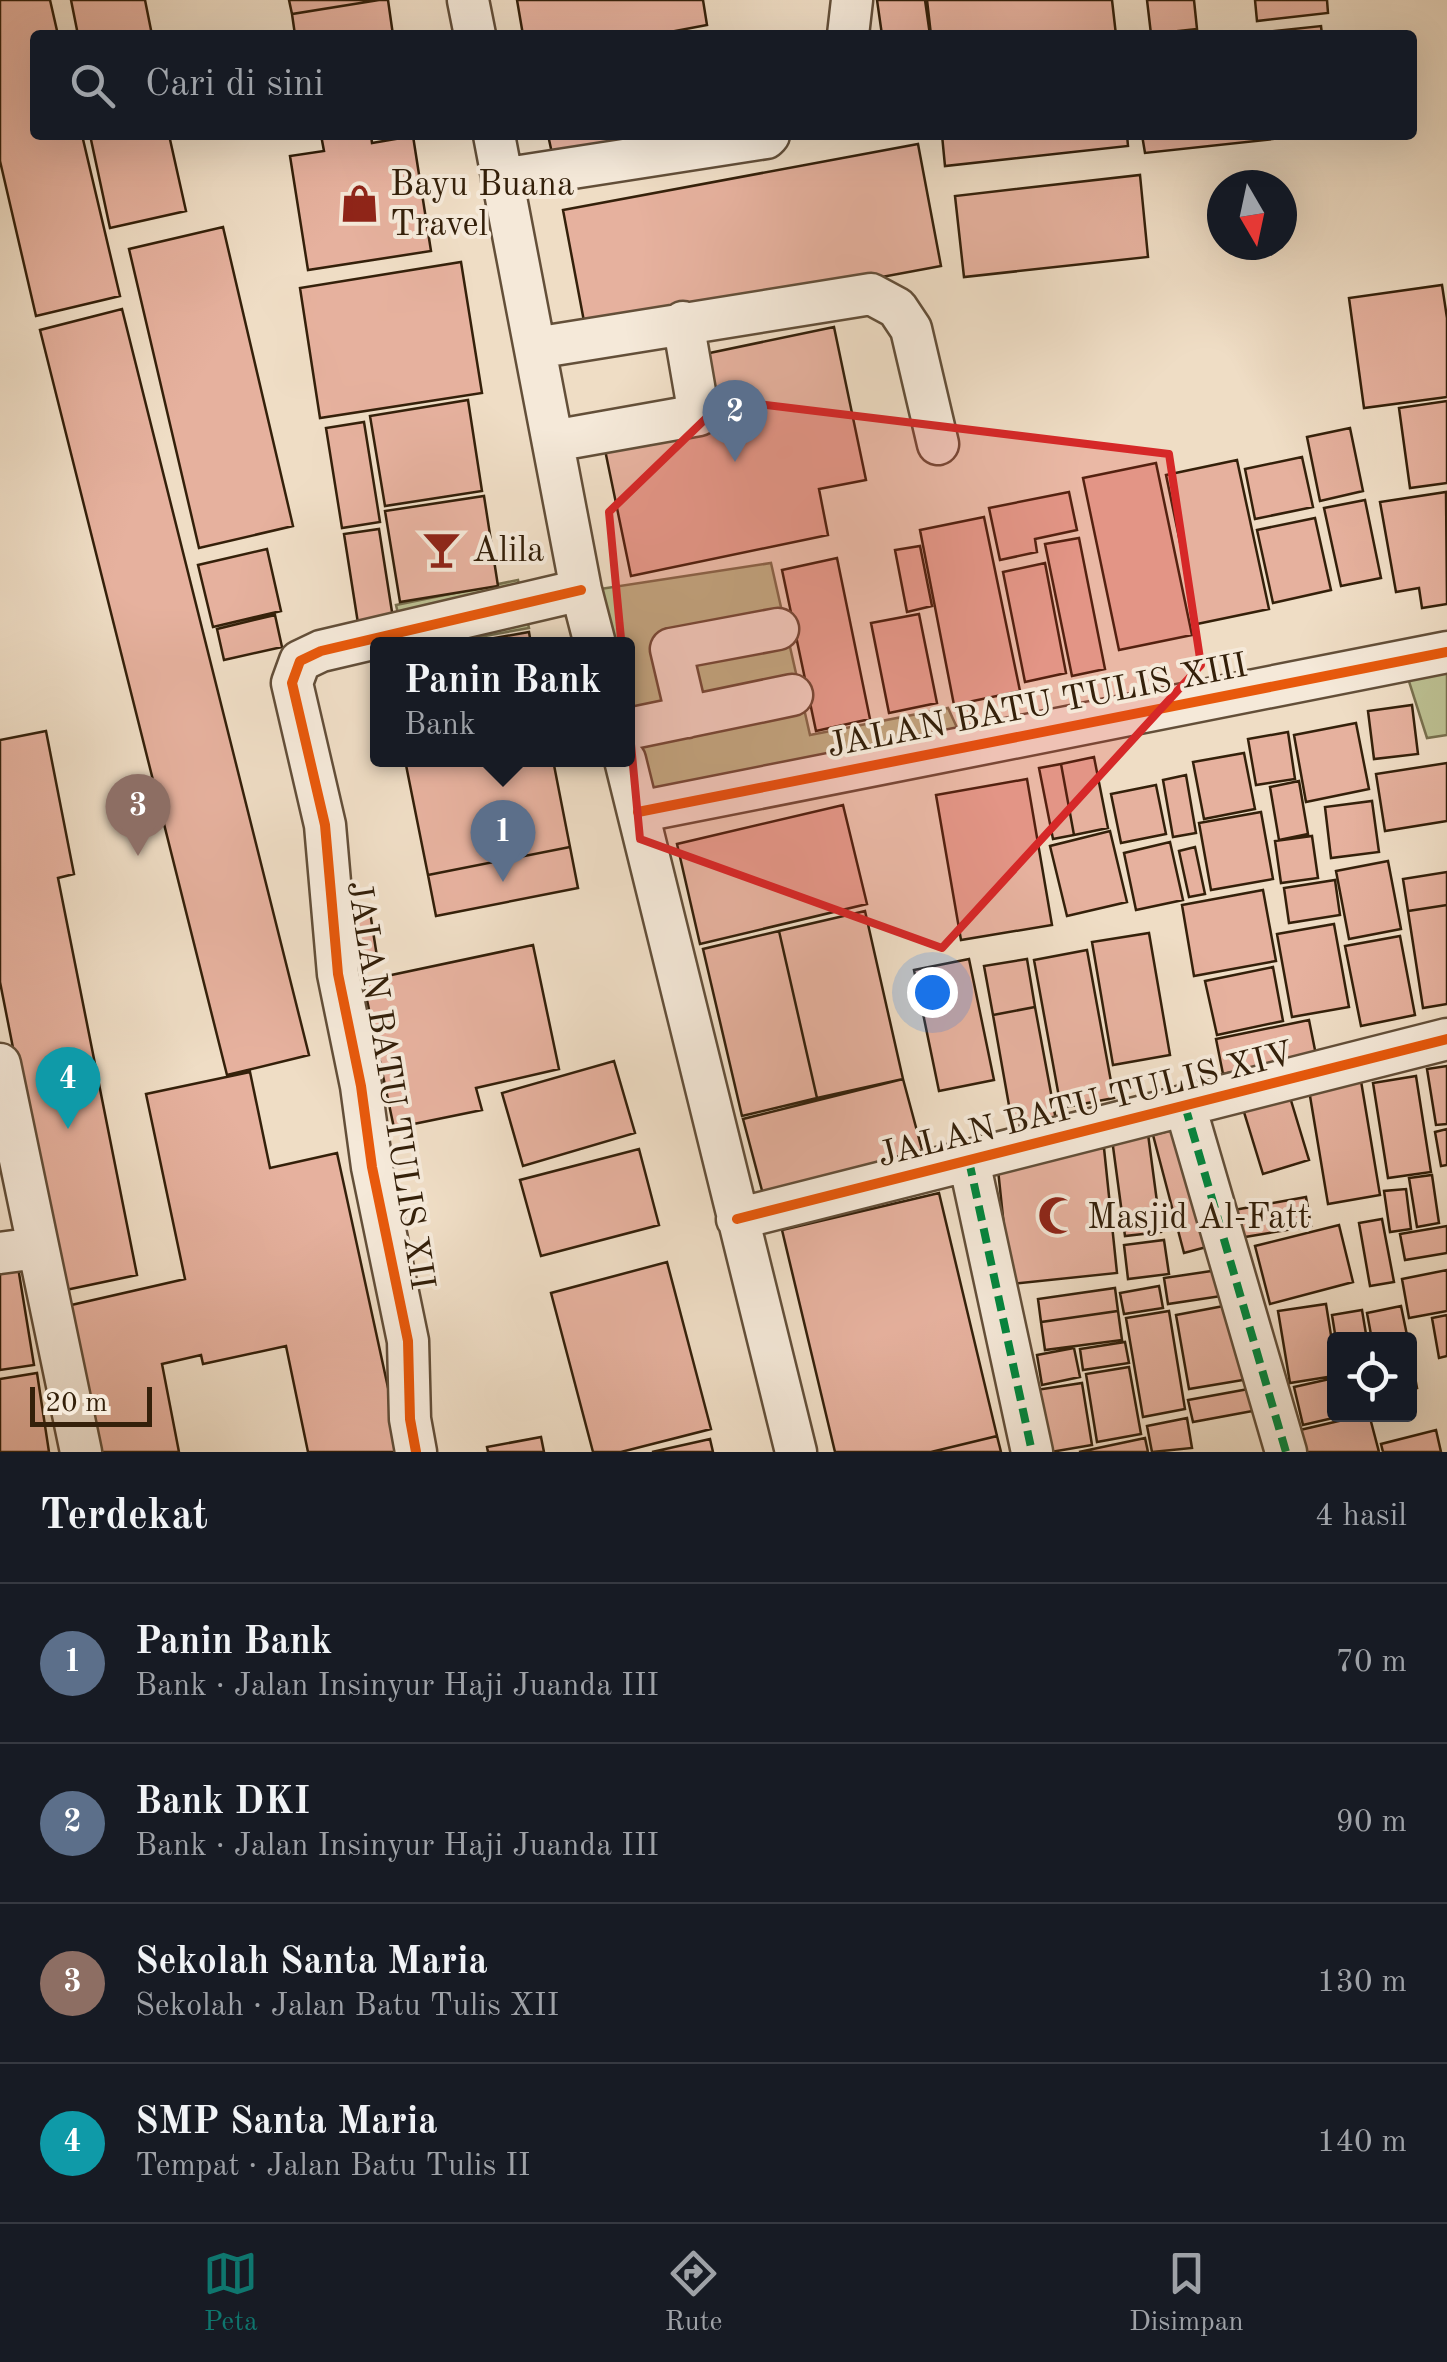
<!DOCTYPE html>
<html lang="id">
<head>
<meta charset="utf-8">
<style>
  body { margin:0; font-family:"Old Standard TT",serif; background:#242831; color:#f1f3f6 }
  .controls { position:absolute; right:30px; bottom:30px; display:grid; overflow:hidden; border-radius:10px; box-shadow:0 10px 40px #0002 }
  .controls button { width:90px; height:90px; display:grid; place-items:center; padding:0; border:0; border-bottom:2px solid #363941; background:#171b24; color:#f1f3f6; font:50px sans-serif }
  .compass { position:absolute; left:1207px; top:170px; width:90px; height:90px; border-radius:50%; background:#171b24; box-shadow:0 10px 40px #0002; rotate:171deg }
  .scale { position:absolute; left:30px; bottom:25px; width:122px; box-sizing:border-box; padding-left:10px; border:5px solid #34200a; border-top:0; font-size:28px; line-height:35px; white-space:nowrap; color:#34200a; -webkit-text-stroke:8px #f5e9d9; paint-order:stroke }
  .you { position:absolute; left:932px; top:992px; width:35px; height:35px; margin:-25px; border:8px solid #fff; border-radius:50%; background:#1a73e8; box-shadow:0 0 0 15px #1a73e833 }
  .badge { display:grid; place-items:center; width:65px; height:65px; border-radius:50%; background:#0f766e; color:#fff; font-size:32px; font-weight:700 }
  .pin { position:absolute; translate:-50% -82px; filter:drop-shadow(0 2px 5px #0008) }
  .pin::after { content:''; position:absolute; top:52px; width:35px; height:30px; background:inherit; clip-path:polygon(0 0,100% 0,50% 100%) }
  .popup { position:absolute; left:370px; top:637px; width:265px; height:130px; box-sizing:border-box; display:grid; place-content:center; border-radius:10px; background:#171b24; filter:drop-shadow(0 2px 8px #0005); font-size:32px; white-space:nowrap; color:#9ea1a6 }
  .popup b { font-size:38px; color:#f1f3f6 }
  .popup::after { content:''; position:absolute; left:50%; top:100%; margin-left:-20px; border:20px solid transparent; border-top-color:#171b24 }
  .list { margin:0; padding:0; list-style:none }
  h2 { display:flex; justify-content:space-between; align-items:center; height:130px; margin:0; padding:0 40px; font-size:42px }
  h2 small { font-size:32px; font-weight:400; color:#9ea1a6 }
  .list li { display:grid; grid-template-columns:65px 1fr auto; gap:30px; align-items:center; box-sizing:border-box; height:160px; padding:0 40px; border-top:2px solid #363941 }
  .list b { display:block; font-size:38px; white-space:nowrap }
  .list p { margin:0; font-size:32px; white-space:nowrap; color:#9ea1a6 }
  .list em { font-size:32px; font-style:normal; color:#9ea1a6 }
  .icon { flex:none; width:55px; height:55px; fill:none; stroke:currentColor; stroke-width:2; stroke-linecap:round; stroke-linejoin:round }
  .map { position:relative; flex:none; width:1447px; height:1452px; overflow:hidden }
  .search { position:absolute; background:#171b24; box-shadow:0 10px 40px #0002; left:30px; right:30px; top:30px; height:110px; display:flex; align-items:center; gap:25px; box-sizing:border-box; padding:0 35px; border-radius:10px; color:#9ea1a6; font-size:38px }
  .sheet { height:770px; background:#171b24 }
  nav { display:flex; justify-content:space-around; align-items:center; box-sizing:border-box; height:140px; border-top:2px solid #363941; background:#171b24; font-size:28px; color:#9ea1a6 }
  nav a { display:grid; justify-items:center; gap:5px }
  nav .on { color:#0f766e }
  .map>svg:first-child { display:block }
  .green { fill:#bcc092; stroke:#78704e; stroke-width:2.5 }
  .building { fill:#e6b19e; stroke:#34200a; stroke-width:2.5 }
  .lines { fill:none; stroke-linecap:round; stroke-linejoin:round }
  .minor-casing { stroke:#634f39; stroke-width:45 }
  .minor { stroke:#f5e9d9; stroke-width:40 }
  .quiet { stroke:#00873e; stroke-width:8; stroke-dasharray:15 8; stroke-linecap:butt }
  .cycleway-casing { stroke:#f5e9d9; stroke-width:16 }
  .cycleway { stroke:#e8590c; stroke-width:10 }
  .marked { fill:#d62828; fill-opacity:0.2; stroke:#d62828; stroke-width:8; stroke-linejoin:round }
  .labels { text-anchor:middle; stroke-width:8; stroke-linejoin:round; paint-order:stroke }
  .poi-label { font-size:35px; fill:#34200a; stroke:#f5e9d9; text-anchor:start }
  .street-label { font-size:35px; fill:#34200a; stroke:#f5e9d9 }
</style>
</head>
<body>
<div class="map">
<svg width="1447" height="1452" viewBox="0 0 1447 1452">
  <rect width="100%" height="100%" fill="#efddc5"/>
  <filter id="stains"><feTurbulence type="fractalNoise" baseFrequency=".002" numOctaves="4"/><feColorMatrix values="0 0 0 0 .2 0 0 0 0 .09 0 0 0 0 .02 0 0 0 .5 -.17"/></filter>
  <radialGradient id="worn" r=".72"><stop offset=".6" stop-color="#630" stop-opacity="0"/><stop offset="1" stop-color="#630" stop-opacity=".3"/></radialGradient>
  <!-- green -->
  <path class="green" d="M771 563 810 735 948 708 964 743 635 805 628 760V644H600L587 591Z
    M518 580 529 628 441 644H405L396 605Z
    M1447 665V735L1427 738 1406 672Z"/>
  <!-- building -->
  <path class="building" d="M0 0H50L58 35H35V135H82L120 296 36 316 0 161Z
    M71 0H145L152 35H78Z
    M289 0H379L292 14Z
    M379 0H388L393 35H295L292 14Z
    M517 0H703L707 25 654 35H523Z
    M877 0H925L930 35H882Z
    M927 0H1112L1116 35H931Z
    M1147 0H1194L1197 29 1151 34Z
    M1255 0H1327L1328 13 1257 21Z
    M1321 26 1322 35H1236Z
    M90 135H169L186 211 110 228Z
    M321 135H371L372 143 413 136 431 251 308 270 290 156 324 151Z
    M548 135H721L555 167Z
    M942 135H1127L1128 146 945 166Z
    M1142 135H1310L1145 153Z
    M918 144 941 266 586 332 563 210Z
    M1140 175 1148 257 964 277 955 196Z
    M223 227 293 526 199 548 129 249Z
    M461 262 482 393 320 418 300 288Z
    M1442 285 1447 318V397L1364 408 1349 298Z
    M122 309 309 1055 227 1075 40 330Z
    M834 327 866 480 819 489 828 535 631 576 604 445 714 422 700 355Z
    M468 400 482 491 385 506 370 416Z
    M1447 401V483L1410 488 1399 408Z
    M364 422 380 522 342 528 326 428Z
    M1350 428 1363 491 1320 501 1307 437Z
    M1302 457 1313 507 1255 519 1245 469Z
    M1237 460 1269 609 1197 624 1166 475Z
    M1156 463 1192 635 1119 650 1083 478Z
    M1069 492 1077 530 1035 539 1037 552 1000 560 989 508Z
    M1446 492 1447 604 1422 608 1419 588 1396 592 1380 502Z
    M484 496 498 586 400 602 385 511Z
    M1365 500 1381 578 1341 586 1324 508Z
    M984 517 1020 691 954 705 920 530Z
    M1315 518 1331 590 1273 603 1257 530Z
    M379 529 395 631 360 636 344 534Z
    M1079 538 1105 669 1072 676 1045 544Z
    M920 546 932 606 907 612 895 550Z
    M267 549 281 611 213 627 198 565Z
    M837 558 870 719 816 731 782 570Z
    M1045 563 1066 673 1025 682 1003 572Z
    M919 614 937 703 889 713 871 623Z
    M275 615 282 647 224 660 217 629Z
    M529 632 531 644H461Z
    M1412 705 1418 754 1374 759 1368 711Z
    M1356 723 1369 789 1306 802 1294 735Z
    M46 731 74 874 58 878 137 1275 61 1291 0 982V740Z
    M1288 732 1295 779 1256 785 1248 739Z
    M1244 753 1255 809 1204 819 1193 762Z
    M1094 757 1108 828 1074 835 1061 764Z
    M405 760H553L570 847 428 875Z
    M1447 763V821L1385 831 1376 774Z
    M1061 764 1074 835 1053 839 1039 768Z
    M1186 775 1196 833 1173 837 1163 780Z
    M1027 779 1052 925 961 940 936 795Z
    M1299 781 1308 834 1279 840 1270 787Z
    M1156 785 1166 834 1121 843 1111 794Z
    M1372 801 1379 852 1331 858 1325 807Z
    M843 805 867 904 700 944 677 844Z
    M1261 812 1273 879 1211 890 1199 823Z
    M1110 831 1127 902 1067 916 1050 846Z
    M1312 836 1318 878 1281 883 1275 841Z
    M1170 842 1183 900 1136 910 1124 853Z
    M570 847 578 888 436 916 428 875Z
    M1195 847 1205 894 1189 897 1179 851Z
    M1388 861 1401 929 1349 939 1336 871Z
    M1447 872V905L1408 911 1403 879Z
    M1335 880 1340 915 1289 923 1284 888Z
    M1263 890 1276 961 1194 976 1182 905Z
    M1447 905V1004L1423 1008 1408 911Z
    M865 911 903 1079 817 1098 779 931Z
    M370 912 378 963 344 969 335 918Z
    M1334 924 1349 1007 1292 1017 1277 934Z
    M779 931 817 1098 742 1116 703 949Z
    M1149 933 1170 1055 1113 1065 1092 942Z
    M1400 936 1415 1015 1361 1026 1345 946Z
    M533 945 559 1069 476 1088 482 1110 394 1128 363 981Z
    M1087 950 1114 1098 1061 1108 1034 960Z
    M969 959 994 1080 939 1091 914 970Z
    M1027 959 1035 1007 993 1015 984 966Z
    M1273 967 1283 1021 1217 1035 1205 981Z
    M1035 1007 1056 1120 1013 1128 993 1015Z
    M1309 1020 1316 1055 1223 1074 1216 1039Z
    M614 1061 635 1133 523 1166 502 1093Z
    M1447 1066V1124L1436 1125 1427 1069Z
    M250 1072 270 1168 337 1153 402 1452H308L286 1346 203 1364 201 1355 162 1364 179 1452H98L67 1306 185 1279 146 1094Z
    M1416 1076 1431 1172 1388 1178 1373 1083Z
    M903 1079 924 1157 764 1198 743 1119Z
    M1361 1081 1380 1195 1328 1204 1309 1090Z
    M1286 1084 1309 1160 1263 1174 1240 1099Z
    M1184 1127 1214 1245 1184 1253 1153 1135Z
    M1447 1129V1165L1441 1166 1435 1132Z
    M1148 1134 1161 1232 1125 1236 1112 1139Z
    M1104 1148 1117 1273 1010 1284 997 1160Z
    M639 1149 659 1225 541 1256 520 1180Z
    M1432 1175 1439 1223 1417 1227 1409 1178Z
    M1406 1189 1411 1229 1390 1232 1384 1191Z
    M939 1193 997 1436 931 1452H835L782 1230Z
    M1306 1197 1311 1226 1239 1238 1234 1210Z
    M1382 1219 1394 1282 1370 1286 1359 1223Z
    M1339 1225 1353 1282 1270 1304 1255 1246Z
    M1447 1226V1253L1405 1260 1400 1234Z
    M1164 1240 1169 1274 1128 1279 1124 1245Z
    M17 1261 34 1365 0 1370V1264Z
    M667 1262 711 1429 621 1452H593L551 1293Z
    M1225 1269 1228 1295 1168 1304 1164 1278Z
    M1447 1270V1311L1409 1318 1402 1279Z
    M1159 1286 1163 1308 1124 1314 1120 1293Z
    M1115 1288 1118 1311 1041 1322 1038 1299Z
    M1326 1304 1334 1354V1376L1290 1383 1278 1311Z
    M1229 1305 1243 1380 1189 1389 1176 1315Z
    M1401 1306 1408 1340H1372L1367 1313Z
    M1362 1310 1367 1340H1336L1332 1315Z
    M1118 1311 1122 1340 1045 1350 1041 1322Z
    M1169 1311 1185 1409 1143 1417 1126 1318Z
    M1447 1315V1356L1439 1358 1432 1318Z
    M1125 1342 1129 1363 1083 1370 1080 1349Z
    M1074 1348 1080 1377 1042 1385 1037 1355Z
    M1410 1349 1417 1388 1410 1390Z
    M1129 1367 1141 1434 1097 1442 1086 1374Z
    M37 1373 49 1452H0V1379Z
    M1334 1378V1414L1346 1415 1303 1425 1294 1387Z
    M1082 1383 1092 1445 1051 1452 1036 1390Z
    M1254 1388 1258 1410 1193 1422 1188 1400Z
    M1369 1414 1379 1452H1306L1300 1430Z
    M1187 1418 1192 1448 1152 1452 1147 1426Z
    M1436 1430 1441 1452H1383L1381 1444Z
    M997 1436 1001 1452H931Z
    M541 1437 544 1452H488L487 1447Z
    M1145 1438 1148 1452H1079Z
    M710 1439 713 1452H652Z"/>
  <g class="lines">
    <defs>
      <path id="minor" d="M468 0 475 35
        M848 35 852 0
        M494 135 581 590 595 644
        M502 179 766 138 769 135
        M535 348 871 294 897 308 911 329 938 444
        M553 441 699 415 683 322
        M687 717 671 649 778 629
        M628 729 792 695
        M625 760 796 1452
        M638 812 1447 652
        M0 1064 81 1452
        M1185 1106 1286 1452
        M969 1161 1032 1452
        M737 1219 1447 1039
        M0 1253 37 1248
        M416 1452 410 1419 408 1341 372 1167 361 1086 338 974 325 825 292 683 300 661 321 651 581 590"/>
    </defs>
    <!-- minor casing -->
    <use href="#minor" class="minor-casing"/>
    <!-- minor -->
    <use href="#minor" class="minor"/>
    <!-- quiet -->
    <path class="quiet" d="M1185 1106 1286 1452
      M969 1161 1032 1452"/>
    <defs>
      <path id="cycleway" d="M638 812 1447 652
        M737 1219 1447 1039
        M416 1452 410 1419 408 1341 372 1167 361 1086 338 974 325 825 292 683 300 661 321 651 581 590"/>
    </defs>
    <!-- cycleway casing -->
    <use href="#cycleway" class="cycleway-casing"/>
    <!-- cycleway -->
    <use href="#cycleway" class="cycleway"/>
  </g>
  <!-- marked area -->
  <path class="marked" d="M725 400 1169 454 1201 665 942 948 640 839 609 512Z"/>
  <!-- icons -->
  <defs>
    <symbol id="shop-bare" viewBox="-9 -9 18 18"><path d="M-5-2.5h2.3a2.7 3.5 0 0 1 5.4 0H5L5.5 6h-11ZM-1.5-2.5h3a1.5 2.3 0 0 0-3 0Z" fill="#8f2418" stroke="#f5e9d9" stroke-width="2.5" paint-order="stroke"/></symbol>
    <symbol id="bar-bare" viewBox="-9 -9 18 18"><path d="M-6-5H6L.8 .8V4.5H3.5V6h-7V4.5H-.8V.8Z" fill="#8f2418" stroke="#f5e9d9" stroke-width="2.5" paint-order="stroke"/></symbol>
    <symbol id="mosque-bare" viewBox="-9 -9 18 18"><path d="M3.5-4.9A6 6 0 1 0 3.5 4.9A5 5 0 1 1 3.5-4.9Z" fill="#8f2418" stroke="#f5e9d9" stroke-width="2.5" paint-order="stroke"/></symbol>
  </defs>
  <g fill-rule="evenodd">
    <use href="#shop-bare" x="332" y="176" width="55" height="55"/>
    <use href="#bar-bare" x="414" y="522" width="55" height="55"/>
    <use href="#mosque-bare" x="1030" y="1188" width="55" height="55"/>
  </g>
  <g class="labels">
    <!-- poi labels -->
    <g class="poi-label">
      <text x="390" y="195">Bayu Buana<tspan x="390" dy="40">Travel</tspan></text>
      <text x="472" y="561">Alila</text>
      <text x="1087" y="1228">Masjid Al-Fatt</text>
    </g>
    <!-- street labels -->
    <g class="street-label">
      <text transform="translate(1037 704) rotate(-11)" y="12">JALAN BATU TULIS XIII</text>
      <text transform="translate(392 1085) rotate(81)" y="12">JALAN BATU TULIS XII</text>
      <text transform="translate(1085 1103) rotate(-14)" y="12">JALAN BATU TULIS XIV</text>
    </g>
  </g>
  <rect width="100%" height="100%" filter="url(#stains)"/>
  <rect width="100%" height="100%" fill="url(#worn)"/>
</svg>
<div class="controls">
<button><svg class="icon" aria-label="locate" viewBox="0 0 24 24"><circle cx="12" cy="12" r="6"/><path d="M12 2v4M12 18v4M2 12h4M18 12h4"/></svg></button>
</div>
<svg class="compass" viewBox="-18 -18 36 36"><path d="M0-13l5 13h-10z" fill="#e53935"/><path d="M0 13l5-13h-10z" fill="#9ea1a6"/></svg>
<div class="scale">20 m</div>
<div class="you"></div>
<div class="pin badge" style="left:503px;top:882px;background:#5c6f8a">1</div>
<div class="popup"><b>Panin Bank</b>Bank</div>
<div class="pin badge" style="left:735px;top:462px;background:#5c6f8a">2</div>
<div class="pin badge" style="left:138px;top:856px;background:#8d6e63">3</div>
<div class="pin badge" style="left:68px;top:1129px;background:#0f9aa8">4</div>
<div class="search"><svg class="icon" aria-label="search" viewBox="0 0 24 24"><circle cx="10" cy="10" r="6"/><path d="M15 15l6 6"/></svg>Cari di sini</div>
</div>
<section class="sheet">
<h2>Terdekat<small>4 hasil</small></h2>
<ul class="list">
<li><span class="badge" style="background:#5c6f8a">1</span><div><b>Panin Bank</b><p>Bank · Jalan Insinyur Haji Juanda III</p></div><em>70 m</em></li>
<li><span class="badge" style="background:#5c6f8a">2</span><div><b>Bank DKI</b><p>Bank · Jalan Insinyur Haji Juanda III</p></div><em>90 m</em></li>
<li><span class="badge" style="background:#8d6e63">3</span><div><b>Sekolah Santa Maria</b><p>Sekolah · Jalan Batu Tulis XII</p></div><em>130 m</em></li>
<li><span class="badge" style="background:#0f9aa8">4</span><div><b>SMP Santa Maria</b><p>Tempat · Jalan Batu Tulis II</p></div><em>140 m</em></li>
</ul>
</section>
<nav>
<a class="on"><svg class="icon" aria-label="map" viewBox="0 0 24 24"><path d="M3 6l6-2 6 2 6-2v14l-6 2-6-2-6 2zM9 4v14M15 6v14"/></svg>Peta</a>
<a><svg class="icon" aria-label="directions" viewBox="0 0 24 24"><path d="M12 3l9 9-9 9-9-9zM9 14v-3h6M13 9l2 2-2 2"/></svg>Rute</a>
<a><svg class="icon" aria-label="saved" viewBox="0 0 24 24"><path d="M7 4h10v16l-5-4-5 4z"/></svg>Disimpan</a>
</nav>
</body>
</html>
